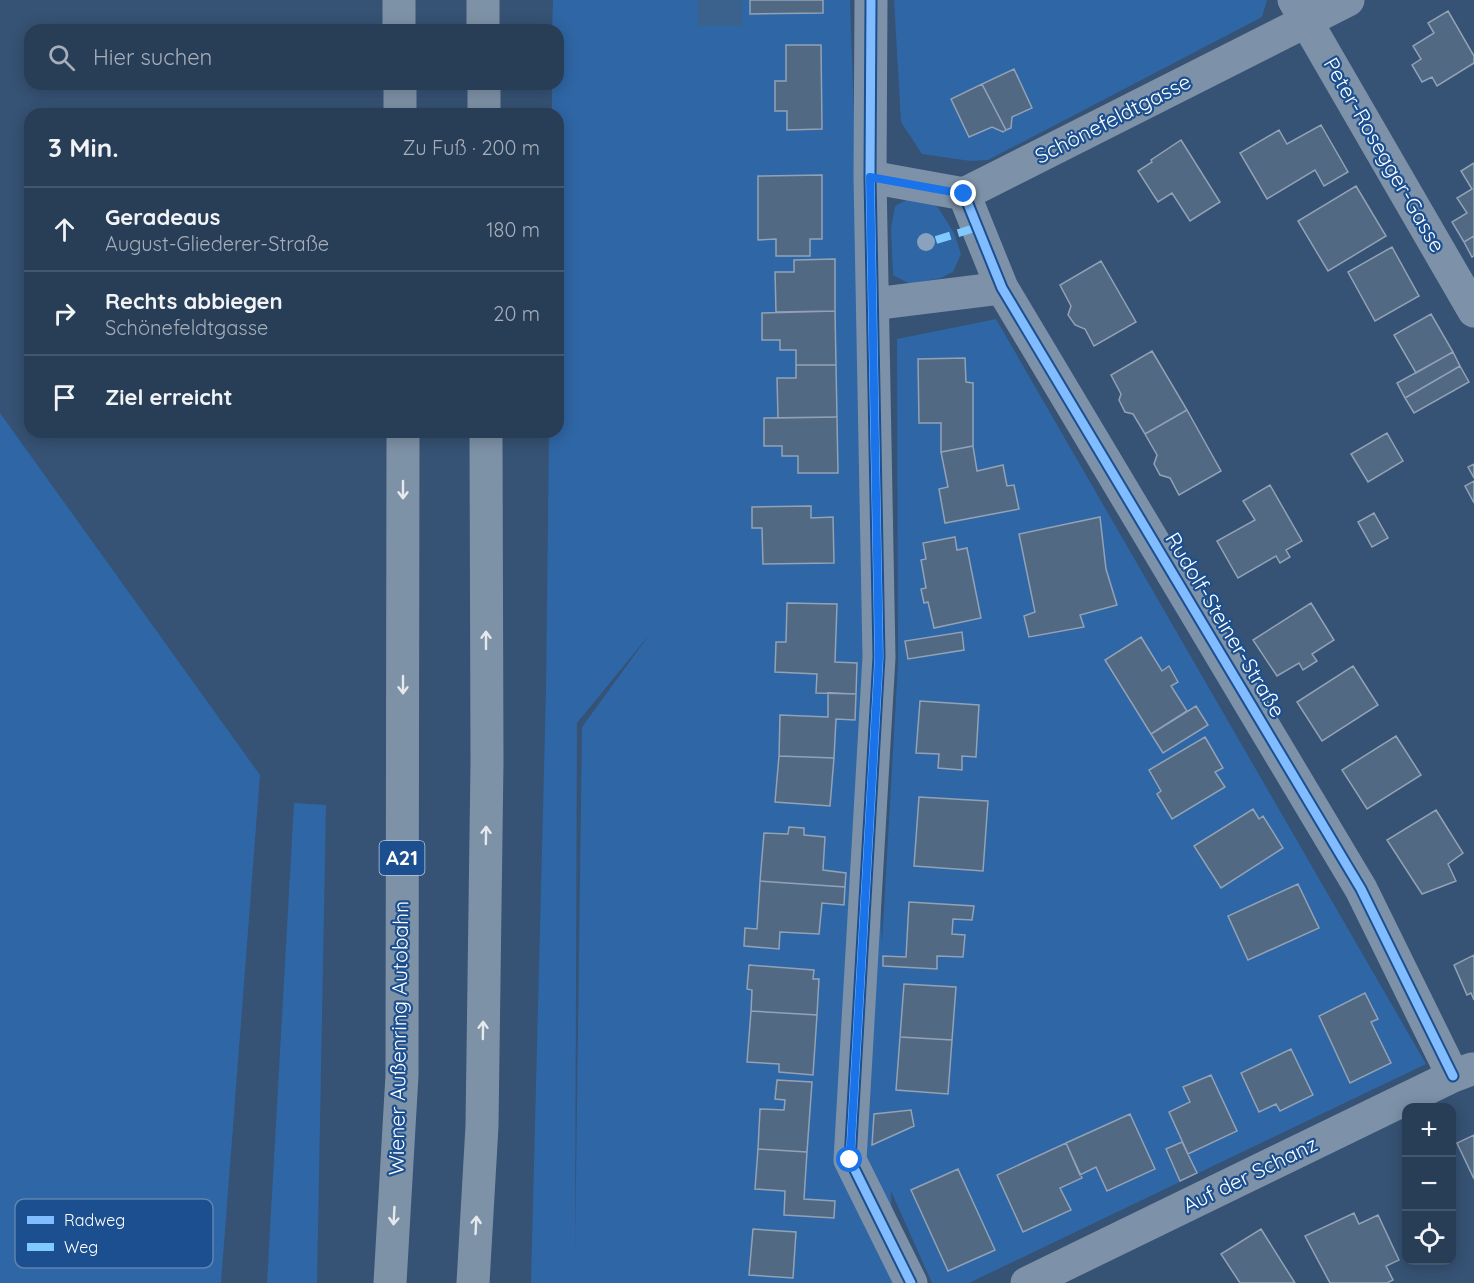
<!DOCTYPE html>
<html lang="de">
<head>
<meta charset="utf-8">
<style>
  body { margin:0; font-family:Quicksand,sans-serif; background:#30455d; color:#f1f3f6 }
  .controls { position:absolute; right:18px; bottom:18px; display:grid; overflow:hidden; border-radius:12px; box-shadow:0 3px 15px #0003 }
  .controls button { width:54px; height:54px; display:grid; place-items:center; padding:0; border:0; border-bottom:2px solid #44576d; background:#283e57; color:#f1f3f6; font:30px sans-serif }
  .stop { position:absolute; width:18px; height:18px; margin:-14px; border:4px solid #1a73e8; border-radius:50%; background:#fff }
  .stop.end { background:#1a73e8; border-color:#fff; box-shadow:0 2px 6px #0008 }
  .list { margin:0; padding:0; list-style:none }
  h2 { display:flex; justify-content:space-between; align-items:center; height:78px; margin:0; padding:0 24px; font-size:26px }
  h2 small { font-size:20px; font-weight:400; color:#a5aeba }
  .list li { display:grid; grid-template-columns:39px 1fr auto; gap:18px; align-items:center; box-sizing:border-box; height:84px; padding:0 24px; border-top:2px solid #44576d }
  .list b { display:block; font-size:22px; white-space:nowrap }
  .list p { margin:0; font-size:20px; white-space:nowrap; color:#a5aeba }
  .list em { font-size:20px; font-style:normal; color:#a5aeba }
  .icon { flex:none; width:33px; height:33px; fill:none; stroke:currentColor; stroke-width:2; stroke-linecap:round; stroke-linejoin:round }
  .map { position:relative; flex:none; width:1474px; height:1283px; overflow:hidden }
  .search { position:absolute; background:#283e57; box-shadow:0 3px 15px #0003; left:24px; top:24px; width:540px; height:66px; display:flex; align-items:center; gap:15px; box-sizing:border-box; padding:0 21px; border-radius:18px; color:#a5aeba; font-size:22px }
  .panel { position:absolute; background:#283e57; box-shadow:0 3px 15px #0003; left:24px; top:108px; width:540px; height:330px; border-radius:18px }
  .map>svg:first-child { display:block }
  .green { fill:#2f66a5; fill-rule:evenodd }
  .water { fill:#3b618d }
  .building { fill:#526984; stroke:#92a2b6; stroke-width:1.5 }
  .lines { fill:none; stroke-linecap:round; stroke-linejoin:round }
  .minor { stroke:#7d92a8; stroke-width:33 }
  .motorway { stroke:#7e92a7; stroke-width:33 }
  .quiet { stroke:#80caff; stroke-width:8; stroke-dasharray:15 8; stroke-linecap:butt }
  .cycleway-casing { stroke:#1b4f8f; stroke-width:13 }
  .cycleway { stroke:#80bcff; stroke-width:9 }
  .tree { fill:#8aa2be }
  .oneway { stroke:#e5e9ed }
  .route { stroke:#1a73e8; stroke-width:8 }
  .labels { text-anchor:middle; stroke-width:4.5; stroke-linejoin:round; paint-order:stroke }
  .shield { fill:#1b4f8f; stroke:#bbcadd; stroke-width:1.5 }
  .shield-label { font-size:20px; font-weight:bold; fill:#fff }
  .street-label { font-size:21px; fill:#fff; stroke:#1b4f8f }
  .key { fill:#1b4f8f; stroke:#5f84b1; stroke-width:1.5 }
  .key-label { font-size:16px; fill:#fff }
</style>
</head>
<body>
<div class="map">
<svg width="1474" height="1283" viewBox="0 0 1474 1283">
  <rect width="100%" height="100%" fill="#365274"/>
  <!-- green -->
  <path class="green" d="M553 0H850L882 943 898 663 897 339 996 319 1426 1064 969 1283H932L891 1191 894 1283H531L546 689 549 432H558V114H552V84H558V30H552ZM649 635 582 727 575 1252 577 723Z
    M894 0H1267L1262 17 988 160 970 161 922 154 901 122Z
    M925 199 937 206 954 233 961 254 953 272 941 278 910 284 893 275 891 228 895 206 906 200Z
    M0 413 260 775 221 1283H0Z
    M294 803 326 805 317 1283H267Z"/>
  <!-- water -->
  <path class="water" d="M698 0H742V26H698Z"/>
  <!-- building -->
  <path class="building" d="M750 0H823V13L750 14Z
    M1448 11 1474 56V63L1437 86 1432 77 1422 82 1412 65 1421 59 1413 46 1434 33 1428 23Z
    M786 45H821L822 129 787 130V111H775V81H786Z
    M1014 69 1032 108 1012 117 1011 128 1006 130 982 84Z
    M982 84 1006 130 1003 132 992 127 969 137 951 99Z
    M1321 125 1348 172 1324 186 1315 170 1267 199 1240 153 1279 130 1287 144Z
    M1181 140 1220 202 1190 221 1172 193 1158 202 1138 171 1152 162 1151 160Z
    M1474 163V236L1464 242 1452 222 1467 213 1457 198 1472 189 1461 171Z
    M822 175V239H810V256H776V239L758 240V176Z
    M1356 186 1386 236 1328 271 1298 221Z
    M1474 236V256L1472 257 1464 242Z
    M1392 247 1419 296 1375 321 1348 272Z
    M835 259V311L776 312 775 272H794V260Z
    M1101 261 1136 322 1094 346 1085 329 1075 325 1068 315 1071 306 1060 285Z
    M835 311 836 365H796V350H780V340H762V313Z
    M1431 314 1453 352 1416 373 1394 335Z
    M1152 351 1187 410 1145 434 1133 414 1125 412 1119 400 1121 394 1111 375Z
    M1453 352 1460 366 1405 398 1397 383Z
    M965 358 966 382 973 383V446L941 452V423H919L918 359Z
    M796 365H836L837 417 778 418 777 378H796Z
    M1460 366 1469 382 1414 413 1405 398Z
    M1187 410 1221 471 1179 495 1170 478 1160 475 1154 464 1157 455 1145 434Z
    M837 417 838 473H798V456H782V446H764V418Z
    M1387 433 1403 461 1368 482 1351 454Z
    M973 446 977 471 1003 465 1007 486 1014 485 1019 509 945 523 939 489 948 487 941 452Z
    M1474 464V478L1468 467Z
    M1474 481V503L1465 486Z
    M1270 485 1302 541 1286 550 1290 557 1280 563 1276 556 1238 578 1217 541 1255 520 1243 501Z
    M811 506V518L833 517 834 563 763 564 762 528H752V507Z
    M1374 513 1388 538 1372 547 1358 522Z
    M1100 517 1106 569 1117 605 1080 615 1084 627 1029 637 1024 616 1035 612 1019 534Z
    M955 537 957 550 967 548 981 618 934 628 928 602 924 603 921 589 926 588 921 560 926 559 923 543Z
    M787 603 837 604 835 662 857 663 856 694 816 693 817 674 775 672 776 642H786Z
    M1311 603 1334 640 1312 654 1317 661 1303 670 1299 663 1277 676 1253 640Z
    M962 632 964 650 908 659 905 641Z
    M1141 637 1162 671 1169 666 1178 682 1171 686 1187 711 1151 734 1105 660Z
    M1353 666 1378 705 1322 741 1297 702Z
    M828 693 856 694 855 720 836 719 834 758 779 756 780 715 828 717Z
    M920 701 979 705 976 757 962 756V770L938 768 939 754 916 753Z
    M1196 706 1208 725 1163 753 1151 734Z
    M1396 736 1421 775 1367 809 1342 770Z
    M1205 737 1223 768 1215 772 1225 787 1172 819 1157 794 1161 791 1149 770Z
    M779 756 834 758 830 806 775 802Z
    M919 797 988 801 983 871 914 866Z
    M1253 809 1259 819 1263 816 1283 848 1221 888 1194 846Z
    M1436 810 1463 853 1448 864 1456 881 1422 894 1387 840Z
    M789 827 804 828V835L825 837 823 870 846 873 845 887 760 881 764 833 788 834Z
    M760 881 845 887 844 905 822 903 819 934 780 932 779 949 744 946 745 928 757 929Z
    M1298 884 1319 928 1248 960 1228 916Z
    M909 902 974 906 972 920 953 919 952 934 965 935 963 957 937 956V969L883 966V956L906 957Z
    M1474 955V1000L1471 993 1467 995 1454 965Z
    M749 965 814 970 813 979H819L817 1015 751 1011 752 990 747 989Z
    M904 984 956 987 952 1040 900 1037Z
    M1365 993 1378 1019 1371 1022 1391 1063 1350 1083 1319 1016Z
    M751 1011 817 1015 813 1075 779 1072V1064L747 1062Z
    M900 1037 952 1040 948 1094 896 1090Z
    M1291 1049 1313 1095 1280 1111 1276 1104 1259 1112 1241 1073Z
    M1211 1075 1237 1131 1188 1154 1169 1112 1190 1102 1183 1087Z
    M777 1080 812 1082 807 1152 758 1149 760 1109 784 1110 785 1100 775 1099Z
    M911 1110 914 1126 872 1145 874 1114Z
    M1130 1114 1155 1169 1107 1191 1096 1167 1080 1175 1066 1143Z
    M1474 1135V1179L1457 1143Z
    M1182 1142 1197 1173 1180 1181 1166 1149Z
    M1066 1143 1082 1178 1060 1188 1071 1210 1023 1232 997 1175Z
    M758 1149 807 1152 804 1199 835 1201 834 1218 784 1215 785 1191 755 1189Z
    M958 1169 995 1250 948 1271 911 1190Z
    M1354 1213 1359 1224 1378 1215 1399 1260 1386 1266 1393 1280 1387 1283H1330L1305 1236Z
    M753 1229 796 1232 793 1278 749 1275Z
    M1261 1229 1295 1283H1240L1221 1254Z"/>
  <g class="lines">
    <!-- minor -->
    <path class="minor" d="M871 0 870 177 879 657 850 1160 911 1283
      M1294 0 1474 311
      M870 177 964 194 1348 0
      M964 194 1002 288 1361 889 1453 1076
      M873 304 1002 288
      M1027 1283 1453 1076 1472 1069"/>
    <!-- motorway -->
    <path class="motorway" d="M399 0V30
      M483 0V30
      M400 84V114
      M484 84V114
      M390 1283 402 1075 403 432
      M473 1283 482 1126 487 762 486 432"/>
    <!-- quiet -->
    <path class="quiet" d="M936 240 978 227"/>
    <defs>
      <path id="cycleway" d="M871 0 870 177 879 657 850 1160 911 1283
        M964 194 1002 288 1361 889 1453 1076"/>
    </defs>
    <!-- cycleway casing -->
    <use href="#cycleway" class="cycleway-casing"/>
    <!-- cycleway -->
    <use href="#cycleway" class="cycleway"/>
  </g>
  <!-- trees -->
  <circle class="tree" cx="926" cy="242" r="9"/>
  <!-- one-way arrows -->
  <defs><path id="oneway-shaft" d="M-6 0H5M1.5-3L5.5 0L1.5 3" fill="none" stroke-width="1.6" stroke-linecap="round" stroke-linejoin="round" transform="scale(1.5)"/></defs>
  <g class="oneway">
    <use href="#oneway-shaft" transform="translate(403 490) rotate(90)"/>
    <use href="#oneway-shaft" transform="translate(486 640) rotate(-90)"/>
    <use href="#oneway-shaft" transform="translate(403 685) rotate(90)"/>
    <use href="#oneway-shaft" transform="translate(486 835) rotate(-89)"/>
    <use href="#oneway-shaft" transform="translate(483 1030) rotate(-89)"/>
    <use href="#oneway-shaft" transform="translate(394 1216) rotate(93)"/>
    <use href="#oneway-shaft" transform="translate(476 1225) rotate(-87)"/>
  </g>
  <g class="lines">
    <!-- route -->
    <path class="route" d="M850 1160 879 657 870 177 964 194"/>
  </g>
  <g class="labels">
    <!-- shield labels -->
    <rect class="shield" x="379.5" y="841" width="45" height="34" rx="4.5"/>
    <g class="shield-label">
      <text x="402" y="865">A21</text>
    </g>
    <!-- street labels -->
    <g class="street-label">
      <text transform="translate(1113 119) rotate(-27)" y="7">Schönefeldtgasse</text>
      <text transform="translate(1384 155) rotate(60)" y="7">Peter-Rosegger-Gasse</text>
      <text transform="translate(1225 625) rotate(59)" y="7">Rudolf-Steiner-Straße</text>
      <text transform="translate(399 1038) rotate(-89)" y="7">Wiener Außenring Autobahn</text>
      <text transform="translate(1250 1175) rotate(-26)" y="7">Auf der Schanz</text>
    </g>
  </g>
  <!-- legend -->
  <rect x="15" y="1199" width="198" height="69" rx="9" class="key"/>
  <rect x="27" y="1216" width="27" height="8" fill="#80bcff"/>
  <rect x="27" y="1243" width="27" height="8" fill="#80caff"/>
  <g class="key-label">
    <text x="64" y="1226">Radweg</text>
    <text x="64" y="1253">Weg</text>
  </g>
</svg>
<div class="controls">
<button>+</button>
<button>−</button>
<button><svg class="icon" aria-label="locate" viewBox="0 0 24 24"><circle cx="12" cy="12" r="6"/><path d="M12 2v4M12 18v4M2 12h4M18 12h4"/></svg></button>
</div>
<div class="stop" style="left:850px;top:1160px"></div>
<div class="stop end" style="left:964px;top:194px"></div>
<div class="search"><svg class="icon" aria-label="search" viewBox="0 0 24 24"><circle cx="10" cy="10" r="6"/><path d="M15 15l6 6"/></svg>Hier suchen</div>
<section class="panel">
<h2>3 Min.<small>Zu Fuß · 200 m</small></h2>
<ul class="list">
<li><svg class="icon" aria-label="ahead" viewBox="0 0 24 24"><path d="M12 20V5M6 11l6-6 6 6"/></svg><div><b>Geradeaus</b><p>August-Gliederer-Straße</p></div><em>180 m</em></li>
<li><svg class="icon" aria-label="right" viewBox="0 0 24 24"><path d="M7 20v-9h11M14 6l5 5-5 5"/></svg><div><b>Rechts abbiegen</b><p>Schönefeldtgasse</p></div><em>20 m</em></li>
<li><svg class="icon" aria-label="arrive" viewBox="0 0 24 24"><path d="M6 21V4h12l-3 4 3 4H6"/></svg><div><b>Ziel erreicht</b></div></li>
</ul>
</section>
</div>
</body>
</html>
